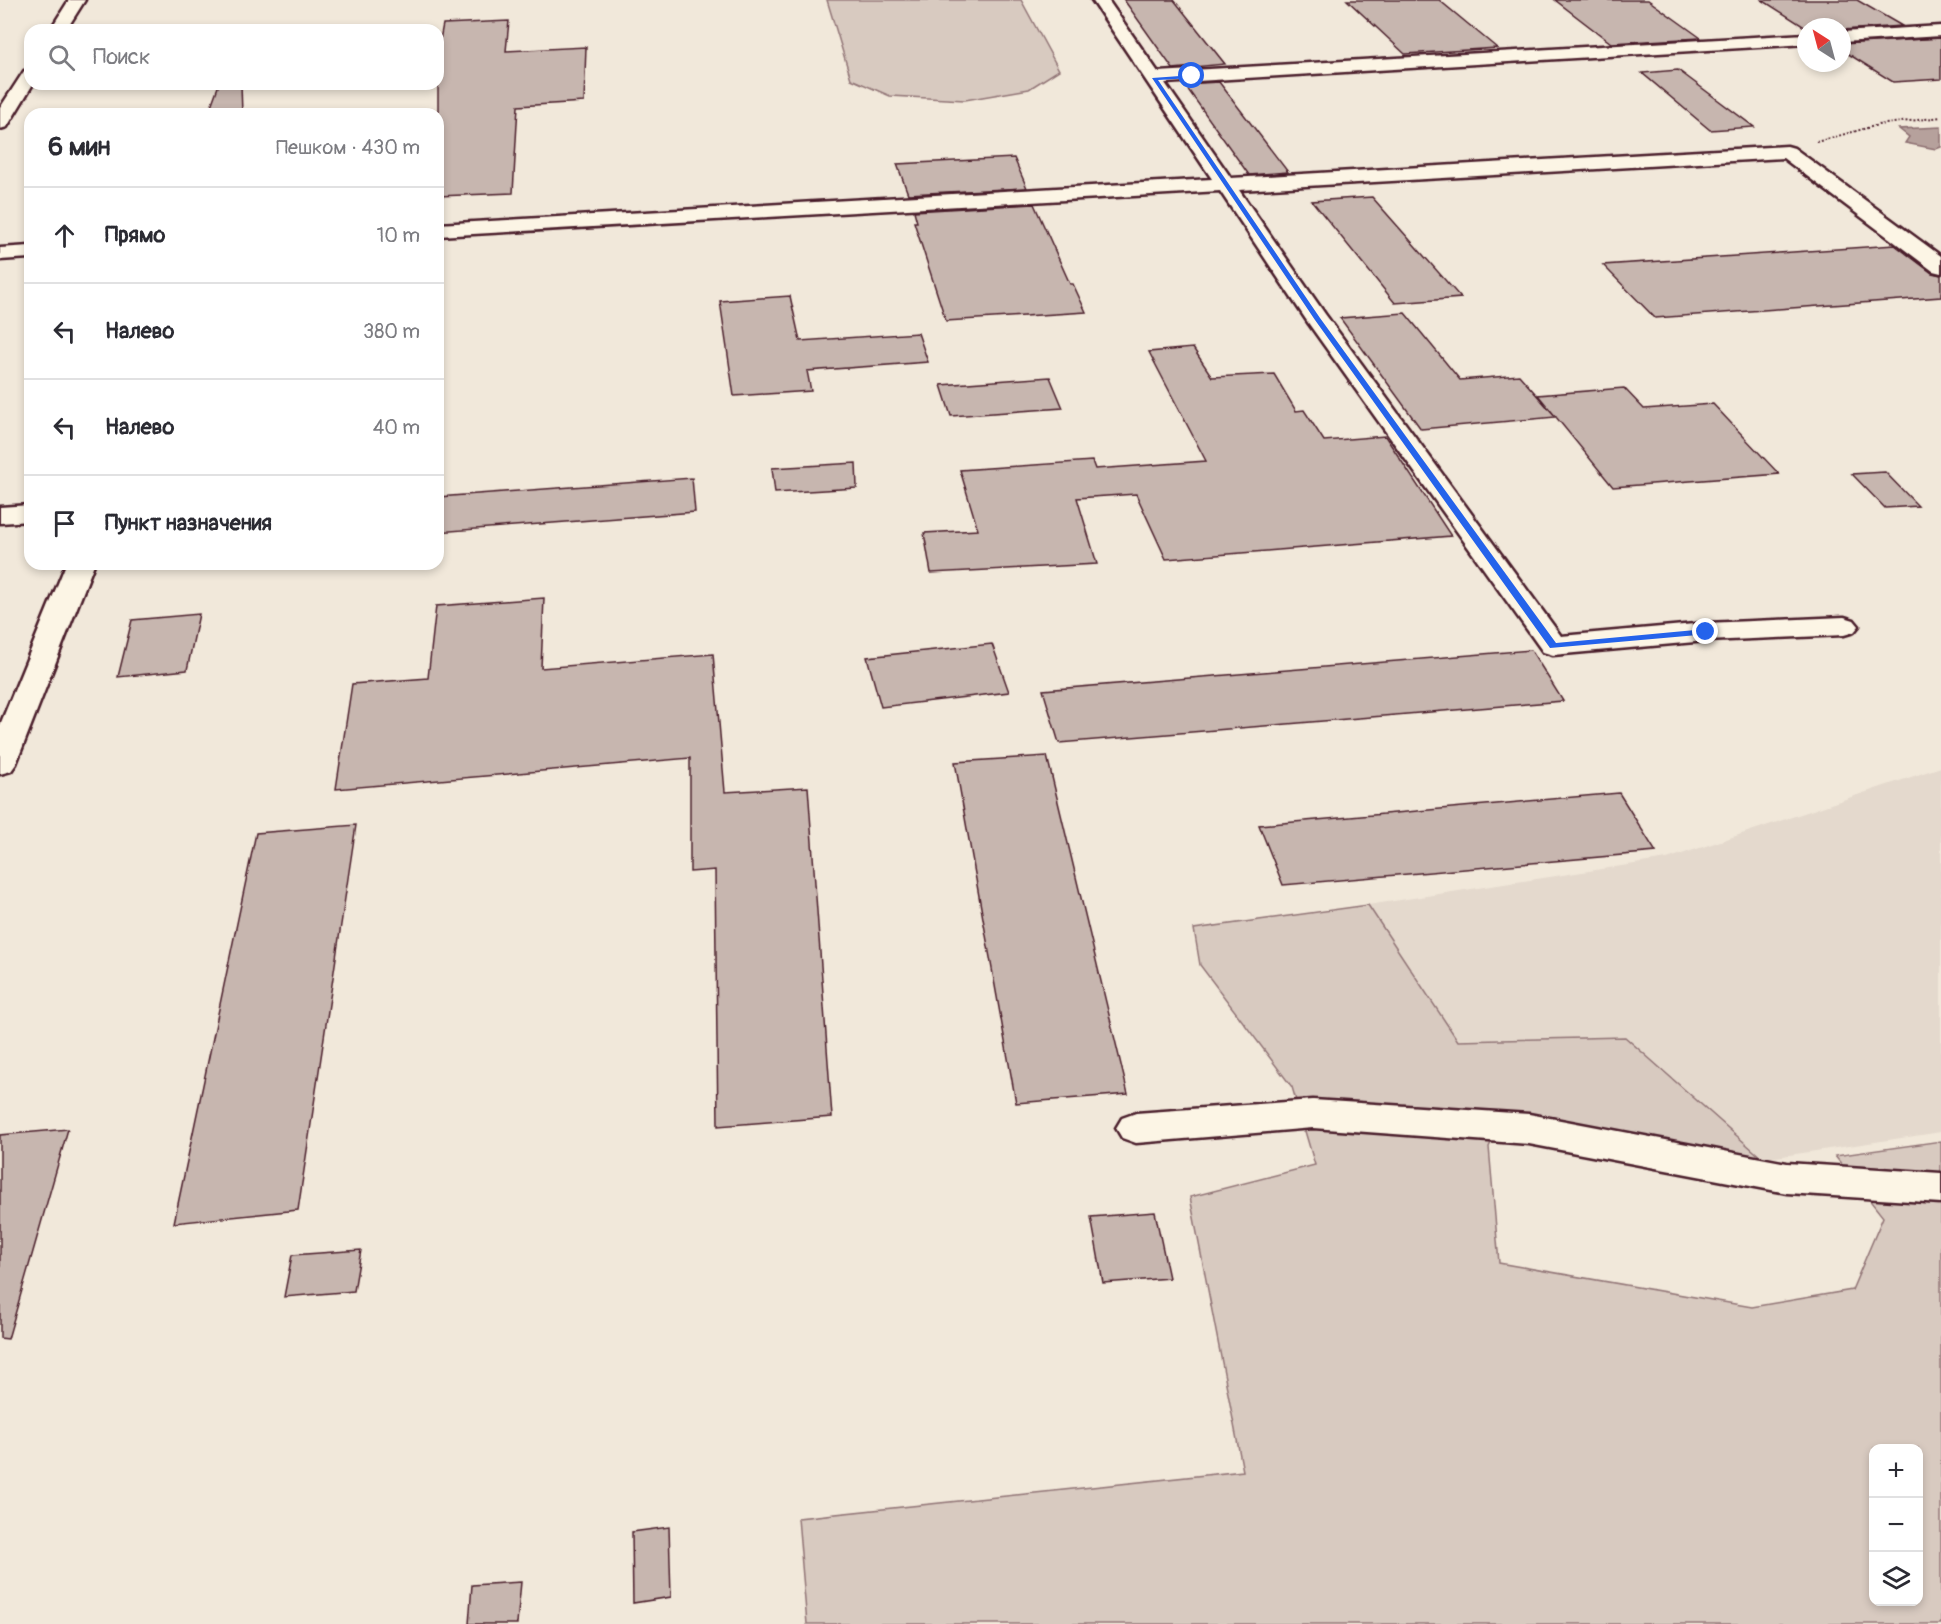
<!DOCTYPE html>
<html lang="ru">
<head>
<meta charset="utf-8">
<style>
  body { margin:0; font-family:Pangolin,sans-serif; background:#f7f7f7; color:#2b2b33 }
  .controls { position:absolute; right:18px; bottom:18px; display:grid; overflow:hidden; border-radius:12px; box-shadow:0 3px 9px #0003 }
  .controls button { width:54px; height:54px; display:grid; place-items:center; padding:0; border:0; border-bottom:2px solid #e1e1e2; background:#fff; color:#2b2b33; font:30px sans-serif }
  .compass { position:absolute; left:1797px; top:18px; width:54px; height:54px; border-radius:50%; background:#fff; box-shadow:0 3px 9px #0003; rotate:324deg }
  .stop { position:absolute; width:18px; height:18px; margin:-14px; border:4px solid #2563eb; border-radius:50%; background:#fff }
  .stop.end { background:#2563eb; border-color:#fff; box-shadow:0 2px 6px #0008 }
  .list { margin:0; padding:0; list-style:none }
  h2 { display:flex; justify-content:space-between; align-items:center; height:78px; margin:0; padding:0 24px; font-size:26px }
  h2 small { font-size:20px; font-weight:400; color:#7c7c81 }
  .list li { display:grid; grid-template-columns:39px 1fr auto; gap:18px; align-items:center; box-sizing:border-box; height:96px; padding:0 24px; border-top:2px solid #e1e1e2 }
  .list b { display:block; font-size:22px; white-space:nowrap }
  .list em { font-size:20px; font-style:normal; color:#7c7c81 }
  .icon { flex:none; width:33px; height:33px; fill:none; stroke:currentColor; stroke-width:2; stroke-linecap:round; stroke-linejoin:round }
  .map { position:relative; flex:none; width:1941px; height:1624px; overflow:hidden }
  .search { position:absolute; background:#fff; box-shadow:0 3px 9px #0003; left:24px; top:24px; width:420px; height:66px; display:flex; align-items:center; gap:15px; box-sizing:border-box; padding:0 21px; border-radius:18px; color:#7c7c81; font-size:22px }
  .panel { position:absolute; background:#fff; box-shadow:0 3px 9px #0003; left:24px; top:108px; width:420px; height:462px; border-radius:18px }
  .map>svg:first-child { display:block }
  .built { fill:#e4d9cd }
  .green { fill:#d8cac0; stroke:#917476; stroke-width:1.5; fill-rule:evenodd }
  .water { fill:#b6a19c; stroke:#8b6d6f; stroke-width:1.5 }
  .building { fill:#c7b6af; stroke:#4a1f2b; stroke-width:1.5 }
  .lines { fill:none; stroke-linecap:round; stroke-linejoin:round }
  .minor-casing { stroke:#4a1f2b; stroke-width:5 }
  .path { stroke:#4a1f2b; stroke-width:2; stroke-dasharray:2 2; stroke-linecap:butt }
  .minor { fill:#fcf5e5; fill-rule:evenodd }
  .route { fill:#2563eb }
</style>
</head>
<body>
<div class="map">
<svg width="1941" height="1624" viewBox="0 0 1941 1624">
  <rect width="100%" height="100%" fill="#f1e8da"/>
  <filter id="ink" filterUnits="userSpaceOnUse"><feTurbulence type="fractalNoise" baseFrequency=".0167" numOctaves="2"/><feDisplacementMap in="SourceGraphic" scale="12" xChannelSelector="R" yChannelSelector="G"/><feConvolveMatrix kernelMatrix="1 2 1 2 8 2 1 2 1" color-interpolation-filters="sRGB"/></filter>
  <g filter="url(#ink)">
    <!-- built -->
    <path class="built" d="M1941 767V1132L1763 1159 1625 1037 1458 1041 1368 905 1667 859Z"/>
    <!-- green -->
    <path class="green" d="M827 0H1021L1059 70 1029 89 965 100 890 96 851 79Z
      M1368 905 1458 1041 1625 1037 1763 1159 1506 1113 1489 1147 1499 1263 1752 1307 1852 1290 1883 1217 1835 1156 1941 1141V1624H807L798 1518 1243 1471 1190 1197 1315 1165 1292 1087 1200 965 1194 929ZM1874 1448H1918V1602H1874Z"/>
    <!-- water -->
    <path class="water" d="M1941 127V147L1936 149 1905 143 1909 137 1899 129Z"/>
    <!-- building -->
    <path class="building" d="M1124 0H1174L1225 64 1173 69Z
      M1347 0H1439L1497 48 1405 54Z
      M1555 0H1648L1701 38 1611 43Z
      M1762 0H1857L1902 26 1842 30V27L1806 28Z
      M509 21 506 51 586 47 584 102 518 106 513 193 438 196V50L443 24Z
      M1941 38V79L1893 82 1842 50V44Z
      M1678 70 1754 127 1710 130 1642 73Z
      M1219 82 1288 172 1249 175 1184 84Z
      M219 84H241L242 114H208Z
      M1014 158 1027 188 908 194 897 164Z
      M1372 197 1461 298 1395 303 1312 201Z
      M1034 204 1070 284H1073L1086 312 946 321 914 222H917L914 211Z
      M1895 245 1932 273 1941 275V297L1655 318 1603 265Z
      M790 296 800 341 918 333 928 362 807 371 811 391 734 396 720 301Z
      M1405 313 1460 380 1519 375 1556 417 1421 429 1340 318Z
      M1193 348 1212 377 1274 374 1296 411 1304 410 1324 441 1385 436 1451 536 1166 559 1136 494 1077 498 1097 564 931 573 924 533 978 530 960 470 1092 461 1095 469 1206 461 1149 352Z
      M1050 377 1063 408 951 416 941 385Z
      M1624 388 1644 409 1713 404 1779 474 1613 487 1538 395Z
      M856 463 857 488 775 493 772 468Z
      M1885 472 1918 506 1885 508 1852 474Z
      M692 478 695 512 438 532V497Z
      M544 598 541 668 713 654 725 792 808 787 832 1117 718 1126 715 870 690 872V758L336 789 352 684 428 678 436 606Z
      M199 614 187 670 118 677 132 620Z
      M992 644 1009 692 881 707 867 657Z
      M1531 650 1563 701 1059 743 1043 690Z
      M1047 756 1128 1094 1016 1103 955 762Z
      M1619 793 1656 852 1283 885 1259 825Z
      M356 825 298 1210 174 1223 256 833Z
      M68 1129 8 1339 0 1338V1135Z
      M1155 1212 1169 1278 1103 1283 1091 1217Z
      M361 1250 354 1291 284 1297 292 1255Z
      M669 1527 671 1597 633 1603 632 1532Z
      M521 1582 517 1624H469L472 1585Z"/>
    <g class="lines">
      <defs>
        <path id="minor" d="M69 0H85L66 30H50Z
          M1092 0H1108L1158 72 1806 34V44L1165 83 1231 178 1787 146 1794 148 1941 256V273L1933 271 1783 158 1239 190 1325 314 1561 636 1706 623 1844 617 1854 620 1859 626 1854 632 1844 635 1706 641 1553 655 1543 652 1309 324 1220 191 438 236V224L1212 179Z
          M1941 26V36L1842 42V32Z
          M30 70V84H33L7 127 0 129V108L24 71Z
          M30 246V258L0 260V248Z
          M30 505V521L0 523V507Z
          M66 564H94L16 764 11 771 0 774V725Z
          M1313 1100 1529 1114 1787 1163 1941 1173V1203L1787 1193 1529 1144 1313 1128 1136 1143 1122 1138 1116 1128 1122 1118 1136 1113Z"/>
      </defs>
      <!-- minor casing -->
      <use href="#minor" class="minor-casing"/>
      <!-- path -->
      <path class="path" d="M1816 142 1878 125 1941 117"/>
      <!-- minor -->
      <use href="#minor" class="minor"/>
    </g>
  </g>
  <!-- route -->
  <path class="route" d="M1194 75 1192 78 1158 80 1320 318 1556 643 1706 629 1710 632 1709 634 1550 648 1315 320 1152 78Z"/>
</svg>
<div class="controls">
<button>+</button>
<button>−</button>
<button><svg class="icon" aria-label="layers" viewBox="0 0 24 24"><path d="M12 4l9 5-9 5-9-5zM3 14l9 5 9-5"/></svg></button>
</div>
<svg class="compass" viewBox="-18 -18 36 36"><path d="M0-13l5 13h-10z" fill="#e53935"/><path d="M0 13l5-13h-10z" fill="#7c7c81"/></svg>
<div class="stop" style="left:1192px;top:76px"></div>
<div class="stop end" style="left:1706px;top:632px"></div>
<div class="search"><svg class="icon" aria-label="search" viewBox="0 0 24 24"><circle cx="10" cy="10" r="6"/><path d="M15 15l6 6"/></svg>Поиск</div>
<section class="panel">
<h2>6 мин<small>Пешком · 430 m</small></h2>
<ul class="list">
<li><svg class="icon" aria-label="ahead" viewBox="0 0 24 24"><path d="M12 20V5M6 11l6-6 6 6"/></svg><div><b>Прямо</b></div><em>10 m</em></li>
<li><svg class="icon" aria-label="left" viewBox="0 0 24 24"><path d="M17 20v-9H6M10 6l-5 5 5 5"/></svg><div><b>Налево</b></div><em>380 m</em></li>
<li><svg class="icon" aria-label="left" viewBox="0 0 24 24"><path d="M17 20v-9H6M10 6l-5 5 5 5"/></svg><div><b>Налево</b></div><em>40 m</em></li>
<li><svg class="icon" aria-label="arrive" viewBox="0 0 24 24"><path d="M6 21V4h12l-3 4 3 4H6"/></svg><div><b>Пункт назначения</b></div></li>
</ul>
</section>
</div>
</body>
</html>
